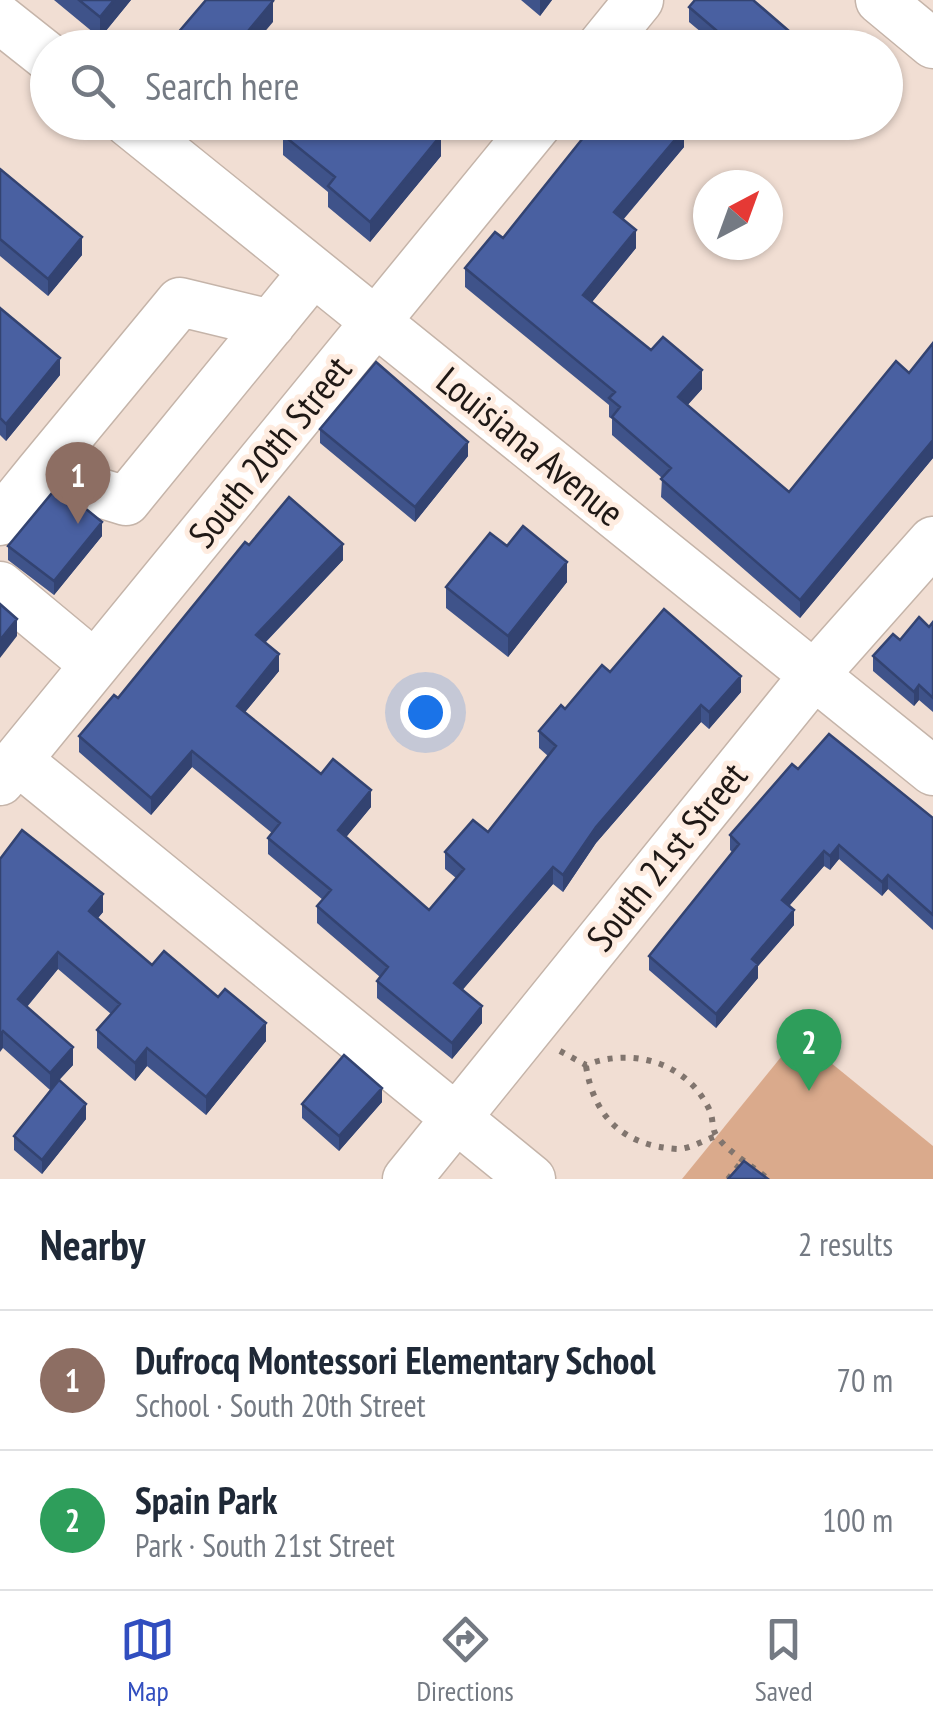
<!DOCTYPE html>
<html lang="en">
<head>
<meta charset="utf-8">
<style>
  body { margin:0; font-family:"PT Sans Narrow",sans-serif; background:#f6f6f7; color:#1f2937 }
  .compass { position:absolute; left:693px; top:170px; width:90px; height:90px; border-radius:50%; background:#fff; box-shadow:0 2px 8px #0004; rotate:41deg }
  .you { position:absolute; left:425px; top:712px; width:35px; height:35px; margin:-25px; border:8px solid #fff; border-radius:50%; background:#1a73e8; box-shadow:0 0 0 15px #1a73e833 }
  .badge { display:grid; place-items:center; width:65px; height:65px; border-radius:50%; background:#314ebf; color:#fff; font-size:32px; font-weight:700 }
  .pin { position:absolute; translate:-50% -82px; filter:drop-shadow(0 2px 5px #0008) }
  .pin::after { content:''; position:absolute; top:52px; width:35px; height:30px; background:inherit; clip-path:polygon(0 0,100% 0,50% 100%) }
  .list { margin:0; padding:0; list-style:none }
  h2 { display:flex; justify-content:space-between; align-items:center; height:130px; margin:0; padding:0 40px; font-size:42px }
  h2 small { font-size:32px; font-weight:400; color:#747a83 }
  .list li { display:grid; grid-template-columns:65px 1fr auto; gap:30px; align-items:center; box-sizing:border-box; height:140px; padding:0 40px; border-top:2px solid #e0e1e3 }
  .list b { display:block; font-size:38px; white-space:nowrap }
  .list p { margin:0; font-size:32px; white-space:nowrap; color:#747a83 }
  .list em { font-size:32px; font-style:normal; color:#747a83 }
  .icon { flex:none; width:55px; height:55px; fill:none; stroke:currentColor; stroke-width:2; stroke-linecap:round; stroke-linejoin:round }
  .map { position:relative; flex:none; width:933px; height:1179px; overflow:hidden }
  .search { position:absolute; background:#fff; box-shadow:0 2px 8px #0004; left:30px; right:30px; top:30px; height:110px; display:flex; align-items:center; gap:25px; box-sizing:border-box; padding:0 35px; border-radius:55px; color:#747a83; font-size:38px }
  .sheet { height:410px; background:#fff }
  nav { display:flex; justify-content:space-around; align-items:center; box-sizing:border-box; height:140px; border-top:2px solid #e0e1e3; background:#fff; font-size:28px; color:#747a83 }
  nav a { display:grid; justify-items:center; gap:5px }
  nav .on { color:#314ebf }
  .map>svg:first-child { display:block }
  .green { fill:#daaa8c }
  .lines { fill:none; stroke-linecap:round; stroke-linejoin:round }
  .minor-casing { stroke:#c5b4a9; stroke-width:51 }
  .path { stroke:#81756e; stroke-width:6; stroke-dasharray:5 8; stroke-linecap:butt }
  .minor { stroke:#fff; stroke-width:48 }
  .wall { fill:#3f538a }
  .shaded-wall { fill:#334371 }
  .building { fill:#4960a1; stroke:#334371; stroke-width:2.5 }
  .labels { text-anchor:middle; stroke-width:10; stroke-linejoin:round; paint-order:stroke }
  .street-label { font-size:38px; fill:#1f1815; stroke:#feece0 }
</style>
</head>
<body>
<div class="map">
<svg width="933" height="1179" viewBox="0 0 933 1179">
  <rect width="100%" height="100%" fill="#f1ded3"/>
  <!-- green -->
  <path class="green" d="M798 1036 933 1146V1179H682Z"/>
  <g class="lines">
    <defs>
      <path id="minor" d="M880 0 933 44
        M0 19 48 57
        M600 48 639 0
        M128 122 933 771
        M38 474 180 302 271 324
        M0 521 38 474 126 501 313 272
        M0 586 95 665
        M17 760 531 1179
        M0 781 539 122
        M407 1179 815 674 933 541"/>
    </defs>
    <!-- minor casing -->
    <use href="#minor" class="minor-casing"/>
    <!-- path -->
    <path class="path" d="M560 1051 586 1065C632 1047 688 1062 710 1111 713 1118 712 1127 715 1133 724 1150 753 1166 768 1179
      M586 1066C594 1117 623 1146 678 1149 689 1149 705 1140 716 1136
      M728 1179 744 1159"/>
    <!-- minor -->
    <use href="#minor" class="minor"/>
  </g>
  <!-- wall -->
  <path class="wall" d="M54 0H131L100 38Z
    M521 0H552L540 16Z
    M689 7 797 48H720L689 22Z
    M577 122H676L684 147 623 220 636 248 592 302 651 350 702 389 687 405 789 492 909 373 933 343V458L800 618 661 497 662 478 612 435V419L609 417V405L465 287V268L503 238 583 139 577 135Z
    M283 135 441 156 370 242 328 207V192L283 155Z
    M0 169 82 255 48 296 0 256Z
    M0 308 60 375 6 441 0 435Z
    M320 429 468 456 415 522 320 443Z
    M102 536 54 595 8 560V546Z
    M249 545 343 560 265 643 279 671 245 712 321 774 371 807 346 837 429 910 456 878 445 869V852L488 832 548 756 539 748V731L610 672 741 692 709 729 701 722 596 843 563 892 553 884 462 990 482 1023 452 1059 377 998V981L380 977 317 923V906L323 900 268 854V838L272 833 192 767 151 815 79 752V736L118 698Z
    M507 546 567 582 508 657 446 608V587Z
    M933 622V712L919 700 914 706 873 671V656L900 640 929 627Z
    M798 769 933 818V930L888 889 882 896 839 859 830 870 824 866 789 906 794 925 758 966V978L716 1028 649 970V956L732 852 730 850V835Z
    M0 859 103 912 97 919 152 965 266 1041 206 1115 147 1066 135 1081 97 1048V1030L111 1014 58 969 27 1007 73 1065 59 1080 86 1119 42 1174 14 1150V1136L50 1090 3 1048Z
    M382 1102 339 1151 302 1118V1104Z"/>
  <!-- shaded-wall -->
  <path class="shaded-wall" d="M114 0H131L100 38V17Z
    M540 0H552L540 16Z
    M273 1V22L251 48H234Z
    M797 38V48H789Z
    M684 129V147L614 230V212Z
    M441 135V156L370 242V222Z
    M636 230V248L583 313V295Z
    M82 237V255L48 296V279Z
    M60 358V375L6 441V424Z
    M702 370V389L678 416V397Z
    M933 440V458L800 618V600Z
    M468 442V456L415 522V507Z
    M102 522V536L54 595V581Z
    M343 544V560L256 652V635Z
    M567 562V582L508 657V636Z
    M17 619V636L0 658V640Z
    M279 654V671L237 722V706Z
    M741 676V692L709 729V712Z
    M919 685V700L914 706V692Z
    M701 705V722L596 843 563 892V875L596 827Z
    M192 751V767L151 815V798Z
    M371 790V807L338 847V830Z
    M839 845V859L830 870V856Z
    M824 851V866L782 914V900Z
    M553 867V884L454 1000V983Z
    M888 875V889L882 896V882Z
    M103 894V912L89 929V911Z
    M794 910V925L758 966V978L716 1028V1014L752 959Z
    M58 952V969L18 1017V999Z
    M482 1006V1023L452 1059V1043Z
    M266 1023V1041L206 1115V1097Z
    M3 1031V1048L0 1052V1035Z
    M73 1047V1065L50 1090V1073Z
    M147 1048V1066L135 1081V1063Z
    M382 1088V1102L339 1151V1136Z
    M86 1104V1119L42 1174V1160Z"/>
  <!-- building -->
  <path class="building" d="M79 0H114L100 17Z
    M206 0H271L273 1 234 48H165Z
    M695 0H753L797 38 789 48H737L689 7Z
    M360 40 369 48H354Z
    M292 122H426L441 135 370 222 328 186 335 177 283 135Z
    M584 122H676L684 129 614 212 636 230 583 295 651 350 663 337 702 370 678 397 789 492 896 361 909 373 933 343V440L800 600 661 479 671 468 612 417 620 407 609 398 615 392 465 268 495 232 503 238 591 128Z
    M0 169 82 237 48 279 0 239Z
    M0 308 60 358 6 424 0 418Z
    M376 362 468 442 415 507 320 429Z
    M52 493 75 500 102 522 54 581 8 546Z
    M289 497 343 544 256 635 279 654 237 706 321 774 333 759 371 790 338 830 429 910 464 869 445 852 473 820 488 832 556 746 539 731 561 705 565 709 602 665 610 672 664 609 741 676 709 712 701 705 596 827 563 875 553 867 454 983 482 1006 452 1043 377 981 388 967 317 906 331 890 268 838 280 823 192 751 151 798 79 736 114 695 118 698 245 542 249 545Z
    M523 526 567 562 508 636 446 587 490 533 507 546Z
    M0 604 17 619 0 640Z
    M919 617 929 627 933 622V698L919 685 914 692 873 656 893 634 900 640Z
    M829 734 933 818V915L888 875 882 882 839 845 830 856 824 851 782 900 794 910 752 959 758 964 716 1014 649 956 739 844 730 835 792 764 798 769Z
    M22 830 103 894 89 911 152 965 164 951 218 997 225 989 266 1023 206 1097 147 1048 135 1063 97 1030 120 1004 58 952 18 999 73 1047 50 1073 3 1031 0 1035V859Z
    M344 1055 382 1088 339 1136 302 1104Z
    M59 1080 86 1104 42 1160 14 1136Z
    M744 1161 768 1179H728Z"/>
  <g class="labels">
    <!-- street labels -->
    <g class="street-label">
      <text transform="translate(530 447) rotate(39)" y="13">Louisiana Avenue</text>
      <text transform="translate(270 452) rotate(-51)" y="13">South 20th Street</text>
      <text transform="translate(667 857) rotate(-51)" y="13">South 21st Street</text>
    </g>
  </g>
</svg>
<svg class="compass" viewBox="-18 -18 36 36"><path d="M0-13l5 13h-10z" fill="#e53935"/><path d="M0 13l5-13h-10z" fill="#747a83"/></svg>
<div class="you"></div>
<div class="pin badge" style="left:78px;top:524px;background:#8d6e63">1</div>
<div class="pin badge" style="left:809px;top:1091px;background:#2e9e5b">2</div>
<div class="search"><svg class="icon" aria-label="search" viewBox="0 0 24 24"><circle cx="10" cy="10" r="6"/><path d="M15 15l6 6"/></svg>Search here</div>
</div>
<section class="sheet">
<h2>Nearby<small>2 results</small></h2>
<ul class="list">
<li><span class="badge" style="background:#8d6e63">1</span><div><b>Dufrocq Montessori Elementary School</b><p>School · South 20th Street</p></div><em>70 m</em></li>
<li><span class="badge" style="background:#2e9e5b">2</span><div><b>Spain Park</b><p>Park · South 21st Street</p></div><em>100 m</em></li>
</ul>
</section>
<nav>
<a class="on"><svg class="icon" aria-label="map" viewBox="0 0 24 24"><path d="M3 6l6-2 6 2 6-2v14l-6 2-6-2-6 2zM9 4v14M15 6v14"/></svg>Map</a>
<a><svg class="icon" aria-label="directions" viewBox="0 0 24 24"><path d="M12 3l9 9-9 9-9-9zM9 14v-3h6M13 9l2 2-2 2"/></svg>Directions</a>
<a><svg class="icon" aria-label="saved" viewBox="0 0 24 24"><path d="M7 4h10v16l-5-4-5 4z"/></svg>Saved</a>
</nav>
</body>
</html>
